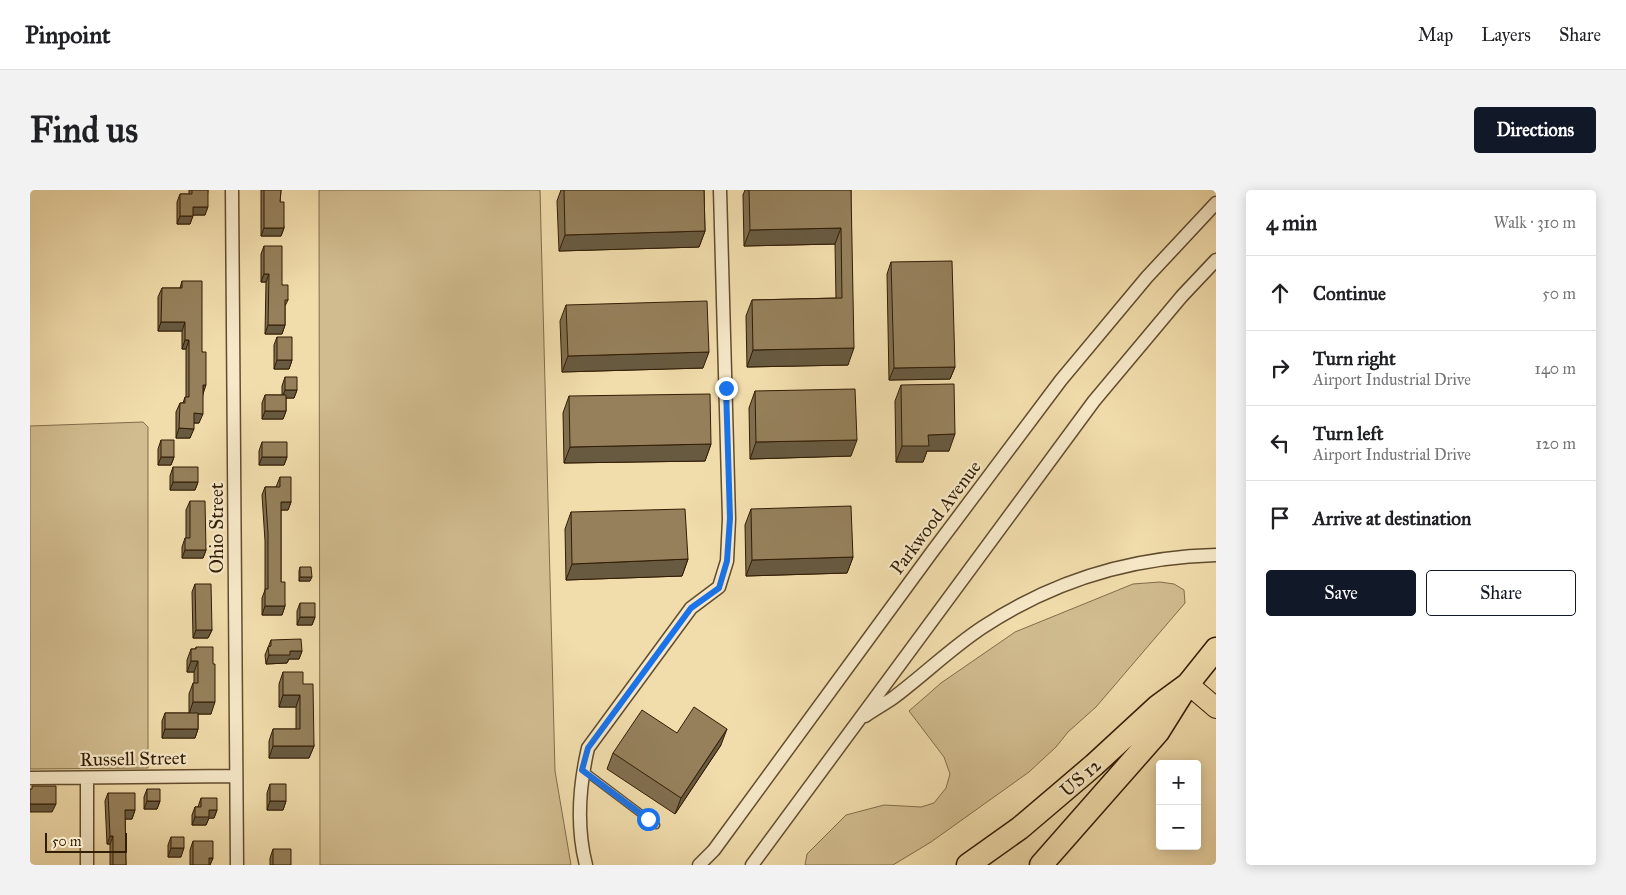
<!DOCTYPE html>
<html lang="en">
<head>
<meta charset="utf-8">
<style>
  body { margin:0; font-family:"IM FELL Great Primer",serif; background:#f2f2f2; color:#202124 }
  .controls { position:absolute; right:15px; bottom:15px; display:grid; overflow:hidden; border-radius:5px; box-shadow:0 2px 12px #0003 }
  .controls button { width:45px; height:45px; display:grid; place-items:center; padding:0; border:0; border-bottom:1px solid #e0e0e0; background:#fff; color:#202124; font:25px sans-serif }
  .scale { position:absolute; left:15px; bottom:12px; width:82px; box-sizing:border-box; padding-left:5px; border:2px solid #321d05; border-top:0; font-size:14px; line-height:18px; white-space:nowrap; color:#321d05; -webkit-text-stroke:4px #f6e8c8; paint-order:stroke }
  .stop { position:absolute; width:15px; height:15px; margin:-11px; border:4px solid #1a73e8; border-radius:50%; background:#fff }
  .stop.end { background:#1a73e8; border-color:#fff; box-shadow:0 1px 5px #0008 }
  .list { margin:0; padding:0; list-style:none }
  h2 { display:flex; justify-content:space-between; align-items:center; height:65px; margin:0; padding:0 20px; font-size:21px }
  h2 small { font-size:16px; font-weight:400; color:#757577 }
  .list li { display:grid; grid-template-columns:32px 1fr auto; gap:15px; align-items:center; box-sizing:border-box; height:75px; padding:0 20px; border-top:1px solid #e0e0e0 }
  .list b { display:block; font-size:19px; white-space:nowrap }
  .list p { margin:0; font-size:16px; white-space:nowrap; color:#757577 }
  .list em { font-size:16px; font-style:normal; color:#757577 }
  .actions { display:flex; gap:10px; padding:15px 20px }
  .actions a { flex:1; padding:11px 0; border:1px solid #111827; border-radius:5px; text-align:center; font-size:18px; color:#111827 }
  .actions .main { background:#111827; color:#fff }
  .icon { flex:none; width:28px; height:28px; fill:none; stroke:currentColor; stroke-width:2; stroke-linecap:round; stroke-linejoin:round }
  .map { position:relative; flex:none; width:1186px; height:675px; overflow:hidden; border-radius:5px }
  header { display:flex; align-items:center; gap:30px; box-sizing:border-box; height:70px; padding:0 25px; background:#fff; border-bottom:1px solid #e0e0e0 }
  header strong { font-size:24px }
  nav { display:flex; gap:28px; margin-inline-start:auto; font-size:18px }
  .intro { display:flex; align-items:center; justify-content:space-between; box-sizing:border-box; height:120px; padding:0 30px }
  h1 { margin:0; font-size:35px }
  .button { padding:12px 22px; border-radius:5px; background:#111827; color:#fff; font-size:18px; font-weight:700 }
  main { display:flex; gap:30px; padding:0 30px }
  aside { flex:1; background:#fff; border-radius:5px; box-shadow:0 2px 12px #0003 }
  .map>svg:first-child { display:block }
  .green { fill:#d1bc8f; stroke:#826c4a }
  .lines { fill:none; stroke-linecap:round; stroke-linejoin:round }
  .lane-casing { stroke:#624d2e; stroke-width:9 }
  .street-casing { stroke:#624d2e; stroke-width:15 }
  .primary-casing { stroke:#321d05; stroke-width:22 }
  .highway-casing { stroke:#321d05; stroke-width:25 }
  .lane { stroke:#f6e8c8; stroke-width:6 }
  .street { stroke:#f6e8c8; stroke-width:12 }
  .primary { stroke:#f1dcab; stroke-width:20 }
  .highway { stroke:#f1dcab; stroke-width:22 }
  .wall { fill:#806e4e; stroke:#321d05 }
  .shaded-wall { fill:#685a40; stroke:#321d05 }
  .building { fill:#95805b; stroke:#321d05 }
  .route { stroke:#1a73e8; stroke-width:6 }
  .labels { text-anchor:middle; stroke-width:4.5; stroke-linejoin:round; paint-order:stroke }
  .street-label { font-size:19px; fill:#321d05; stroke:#f6e8c8 }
</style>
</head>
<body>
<header>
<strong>Pinpoint</strong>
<nav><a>Map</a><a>Layers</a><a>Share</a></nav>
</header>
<div class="intro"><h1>Find us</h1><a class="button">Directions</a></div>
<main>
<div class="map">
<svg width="1186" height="675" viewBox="0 0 1186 675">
  <rect width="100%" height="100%" fill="#f1dcab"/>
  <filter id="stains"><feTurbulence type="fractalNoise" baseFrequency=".004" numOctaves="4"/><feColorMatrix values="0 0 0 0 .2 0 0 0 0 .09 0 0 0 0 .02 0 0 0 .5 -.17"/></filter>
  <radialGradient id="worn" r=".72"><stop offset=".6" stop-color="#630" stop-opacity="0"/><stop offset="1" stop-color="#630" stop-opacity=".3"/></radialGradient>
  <!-- green -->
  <path class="green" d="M289 0H510L525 581 541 675H290Z
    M113 232 118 237V578L0 579V236Z
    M1130 392 1144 394 1154 400 1155 413 1066 517 1038 542 1026 557 999 582 901 652 863 675H775L777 664 816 625 854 615 891 617 904 613 916 598 920 584 914 567 879 521 911 493 985 442 1103 394Z"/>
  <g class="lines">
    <defs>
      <path id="lane" d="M553 580 626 635"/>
      <path id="street" d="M202 0 207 675
        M835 526C844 520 854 514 863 508 894 485 921 458 953 437 1023 391 1103 367 1186 365
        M0 588 206 586
        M57 588V675
        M556 675C546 636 549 597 558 558L661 418 689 397 697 371 699 329 690 0
        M669 675 684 660 902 362 1031 190 1117 87 1186 13
        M722 675 1064 211 1152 106 1186 70"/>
      <path id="primary" d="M1158 494 1186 518"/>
      <path id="highway" d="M938 675 990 638 1064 575 1128 516 1158 494
        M1011 675 1128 542 1158 494 1186 459"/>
    </defs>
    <!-- lane casing -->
    <use href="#lane" class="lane-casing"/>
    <!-- street casing -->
    <use href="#street" class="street-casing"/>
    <!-- primary casing -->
    <use href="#primary" class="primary-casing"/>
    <!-- highway casing -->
    <use href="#highway" class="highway-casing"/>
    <!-- lane -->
    <use href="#lane" class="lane"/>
    <!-- street -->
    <use href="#street" class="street"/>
    <!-- primary -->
    <use href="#primary" class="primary"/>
    <!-- highway -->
    <use href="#highway" class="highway"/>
  </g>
  <!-- wall -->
  <path class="wall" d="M159 0H178L175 25H163L160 34H147V12L150 4H159Z
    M231 0H251L250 12 254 38 251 46H231Z
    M531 0H674L675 41 669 57 529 61 527 11Z
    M715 0H821L818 175 717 177 716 126 722 110 806 108 805 54 714 56 713 5Z
    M234 56 252 95 258 110 255 116V135L252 144H235L236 92H231V64Z
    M861 72 925 177 920 189 859 190 857 84Z
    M152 91 172 162 173 204 169 233H164L160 248H146V222L150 213H153L155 207H156V159H152V141H128V107L132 98H150Z
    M536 115 673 178 532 182 530 131Z
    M247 147 262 170 259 179H244V155Z
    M255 187 267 200 264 208H256V221L253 229H232V213L235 205H252V196Z
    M871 195 919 261H897L893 272H866L865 211Z
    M725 201 821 266 720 269 719 218Z
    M539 206 681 254 675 271 534 273 533 223Z
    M131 250 144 267 141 275H128V259Z
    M232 252 257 267 254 275H229V261Z
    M143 277 168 292 165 300H140V286Z
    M250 287 261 312 258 320H251V392L255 416 252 425H232V408L235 400V351L232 305 235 297H246Z
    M160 311 176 360 173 368H152V357L155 348H156V320Z
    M721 319 823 367 817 383 716 386 715 335Z
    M541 322 658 369 652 386 536 390 535 339Z
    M270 377 280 391H269V381Z
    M165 394 182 440 178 448H163L162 402Z
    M270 413 285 427 282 435H267V421Z
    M241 450 272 461 269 469H259L257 473 236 474 235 465Z
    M166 457 181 524H168V539L165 548H132V531L135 523H159V504L163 493H164V482H157V470L161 459H166Z
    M253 482 273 494 284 556 279 568H239V551L243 539H266V517H249V494Z
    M647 543 691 555 645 624 577 579 583 563Z
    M240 594 256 611 253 620H237V603Z
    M117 599 130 611 127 619H114V607Z
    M78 603 105 620 102 629H95L96 675H80V654H77L75 611Z
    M171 608 187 620 184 628H179L176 635H162V625L165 617H168Z
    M141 647 151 667H138V655Z
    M163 651 183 668 180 675H160V660Z
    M243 659 261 675H240V668Z"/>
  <!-- shaded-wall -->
  <path class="shaded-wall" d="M163 17H178L175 25H160Z
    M150 26H163L160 34H147Z
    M234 38H254L251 46H231Z
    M811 38 805 54 714 56 720 40Z
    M675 41 669 57 529 61 535 45Z
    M234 84H239L236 92H231Z
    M131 132H155L152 141H128Z
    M238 135H255L252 144H235Z
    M155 150H159L156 159H152Z
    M824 158 818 175 717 177 723 160Z
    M679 162 673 178 532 182 538 166Z
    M247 170H262L259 179H244Z
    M925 177 920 189 859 190 864 178Z
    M173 195H176L173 204Z
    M255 200H267L264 208H252Z
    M235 221H256L253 229H232Z
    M164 223 173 224 169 233H161Z
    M149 238 164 239 160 248H146Z
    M925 244 919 261H897L893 272H866L872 256 898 245Z
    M827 250 821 266 720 269 726 252Z
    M681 254 675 271 534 273 540 257Z
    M131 267H144L141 275H128Z
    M232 267H257L254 275H229Z
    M143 292H168L165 300H140Z
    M251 312H261L258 320H248Z
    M155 360H176L173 368H152Z
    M823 367 817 383 716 386 722 370Z
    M658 369 652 386 536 390 542 374Z
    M270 387H282L280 391H269Z
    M235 416H255L252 425H232Z
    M270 427H285L282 435H267Z
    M166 440H182L178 448H163Z
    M260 461H272L269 469H259L257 473 236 474 239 465Z
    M161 471H168L164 482H157Z
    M253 505H270L266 517H249Z
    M163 512H185L181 524H159Z
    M135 539H168L165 548H132Z
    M697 539 691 555 645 624 651 608Z
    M243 556H284L279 568H239Z
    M117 611H130L127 619H114Z
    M240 611H256L253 620H237Z
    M0 614H26L22 622H0Z
    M95 620H105L102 629H92Z
    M179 620H187L184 628H179L176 635H162L165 627Z
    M80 646H83L80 654H77Z
    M141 658H154L151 667H138Z
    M179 668H183L180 675H177Z"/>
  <!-- building -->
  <path class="building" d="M162 0H178V17H163V26H150V4H162Z
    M234 0H251L250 12H254V38H234Z
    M534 0H674L675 41 535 45Z
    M719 0H821L824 158 723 160 722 110 812 108 811 38 720 40Z
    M234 56H252V95H258V110H255V135H238L239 84H234Z
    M922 71 925 177 864 178 861 72Z
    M152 91H172V162H176V195H173V224L164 223V239L149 238 150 213H155V207H159V150H155V132H131L132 98H152Z
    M677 111 679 162 538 166 536 115Z
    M247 147H262V170H247Z
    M255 187H267V200H255Z
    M924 194 925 244 898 245 899 256H872L871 195Z
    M825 199 827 250 726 252 725 201Z
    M680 204 681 254 540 257 539 206Z
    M235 205H256V221H235Z
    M131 250H144V267H131Z
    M232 252H257V267H232Z
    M143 277H168V292H143Z
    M250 287H261V312H251V392H255V416H235V399H238V343L235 297H250Z
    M160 311H175L176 360H155V348H160Z
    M821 316 823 367 722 370 721 319Z
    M655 319 658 369 542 374 541 322Z
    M270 377H281L282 387H270Z
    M165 394H181L182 440H166Z
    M270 413H285V427H270Z
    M271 449 272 461H260V465H239L238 457 241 456V450Z
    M166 457H183V474H185V512H163V493H168V471H161V459H166Z
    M253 482H273V494H283L284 556H243V539H270V505H253Z
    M664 517 697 539 651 608 583 563 612 520 647 543Z
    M135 523H168V539H135Z
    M240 594H256V611H240Z
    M2 596H26V614H0V599H2Z
    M117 599H130V611H117Z
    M78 603H105V620H95L96 675H83V646H80Z
    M171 608H187V620H179V627H165V617H171Z
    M141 647H154V658H141Z
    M163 651H183V668H179V675H163Z
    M243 659H261V675H243Z"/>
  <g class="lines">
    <!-- route -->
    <path class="route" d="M618 629 552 580 558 558 661 418 689 398 697 371 700 328 696 198"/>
  </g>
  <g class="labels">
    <!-- street labels -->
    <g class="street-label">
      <text transform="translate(905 327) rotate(-53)" y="7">Parkwood Avenue</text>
      <text transform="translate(186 338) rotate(-90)" y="7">Ohio Street</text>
      <text transform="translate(103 568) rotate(-1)" y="7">Russell Street</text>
      <text transform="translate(1050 587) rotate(-41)" y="7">US 12</text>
    </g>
  </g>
  <rect width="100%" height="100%" filter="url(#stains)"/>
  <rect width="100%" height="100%" fill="url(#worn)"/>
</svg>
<div class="controls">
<button>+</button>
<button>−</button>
</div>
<div class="scale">50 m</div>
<div class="stop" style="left:618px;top:629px"></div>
<div class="stop end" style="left:696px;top:198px"></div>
</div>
<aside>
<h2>4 min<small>Walk · 310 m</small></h2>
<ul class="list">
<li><svg class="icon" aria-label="ahead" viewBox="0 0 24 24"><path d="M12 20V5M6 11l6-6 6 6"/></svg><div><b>Continue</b></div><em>50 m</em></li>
<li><svg class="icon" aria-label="right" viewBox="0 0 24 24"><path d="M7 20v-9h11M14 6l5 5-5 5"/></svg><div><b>Turn right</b><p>Airport Industrial Drive</p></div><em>140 m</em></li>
<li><svg class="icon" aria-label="left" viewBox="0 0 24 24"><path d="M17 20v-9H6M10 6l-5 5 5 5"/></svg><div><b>Turn left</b><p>Airport Industrial Drive</p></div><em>120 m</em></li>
<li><svg class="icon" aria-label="arrive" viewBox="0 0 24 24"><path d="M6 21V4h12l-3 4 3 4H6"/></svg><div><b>Arrive at destination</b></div></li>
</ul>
<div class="actions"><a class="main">Save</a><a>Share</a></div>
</aside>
</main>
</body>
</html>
